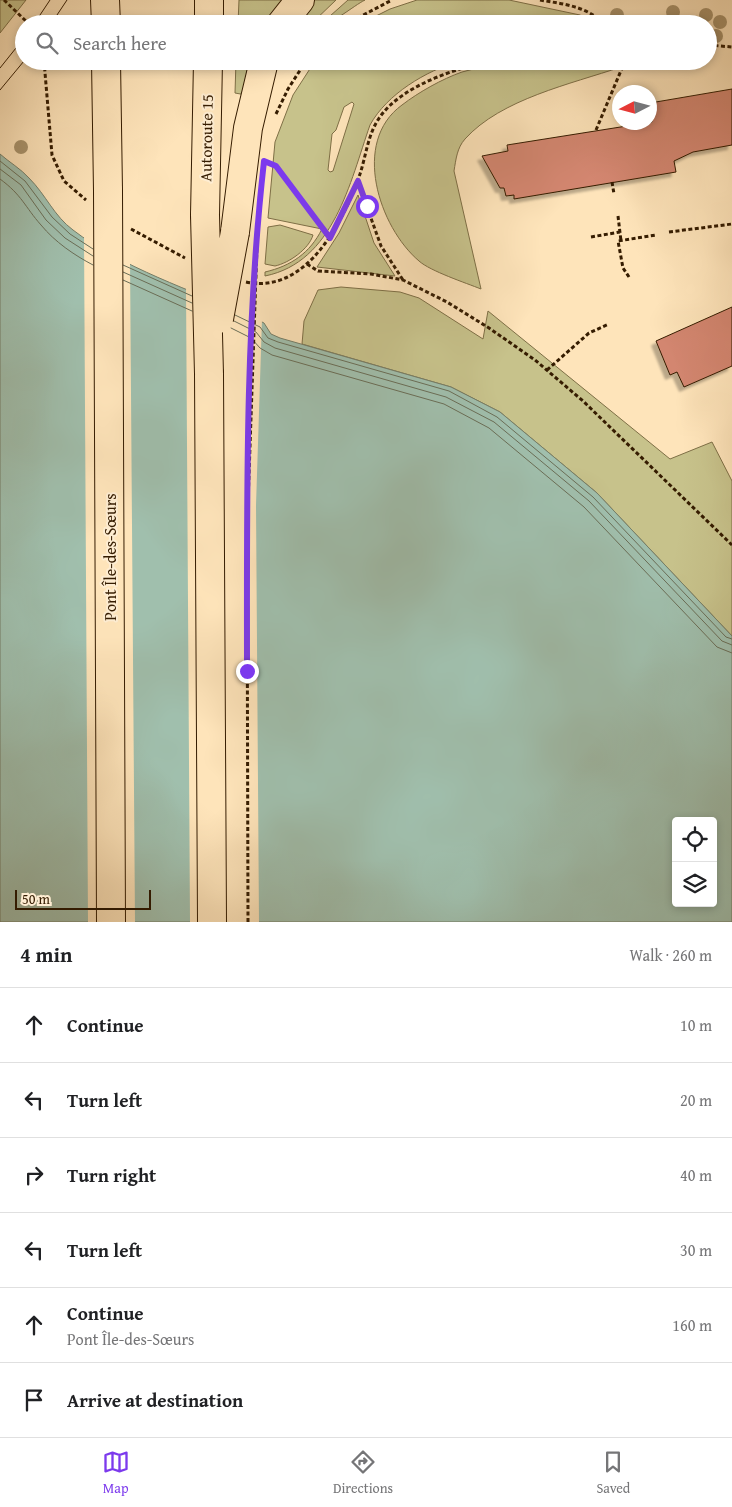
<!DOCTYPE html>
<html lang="en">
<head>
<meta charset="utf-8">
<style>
  body { margin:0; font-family:"Gentium Book Plus",serif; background:#f2f2f2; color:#202124 }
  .controls { position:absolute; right:15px; bottom:15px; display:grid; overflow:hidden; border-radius:5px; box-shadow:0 2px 8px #0003 }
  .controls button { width:45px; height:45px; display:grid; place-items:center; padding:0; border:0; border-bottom:1px solid #e0e0e0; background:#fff; color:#202124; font:25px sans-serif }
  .compass { position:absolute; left:612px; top:85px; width:45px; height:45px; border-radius:50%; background:#fff; box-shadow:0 2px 8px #0003; rotate:264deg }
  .scale { position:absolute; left:15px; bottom:12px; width:136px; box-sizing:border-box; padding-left:5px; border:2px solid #351c01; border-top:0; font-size:14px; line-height:18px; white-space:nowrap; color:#351c01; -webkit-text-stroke:4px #feedd2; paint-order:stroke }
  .stop { position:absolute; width:15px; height:15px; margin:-11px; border:4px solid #7c3aed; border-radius:50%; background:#fff }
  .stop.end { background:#7c3aed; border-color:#fff; box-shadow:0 1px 5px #0008 }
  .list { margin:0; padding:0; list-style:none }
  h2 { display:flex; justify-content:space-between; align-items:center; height:65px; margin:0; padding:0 20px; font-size:21px }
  h2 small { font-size:16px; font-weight:400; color:#757577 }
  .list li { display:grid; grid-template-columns:32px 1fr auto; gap:15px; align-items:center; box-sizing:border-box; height:75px; padding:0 20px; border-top:1px solid #e0e0e0 }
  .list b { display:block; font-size:19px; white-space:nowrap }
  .list p { margin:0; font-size:16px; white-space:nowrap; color:#757577 }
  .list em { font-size:16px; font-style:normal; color:#757577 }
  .icon { flex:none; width:28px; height:28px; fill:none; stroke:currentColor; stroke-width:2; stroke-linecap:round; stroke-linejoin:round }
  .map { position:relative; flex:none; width:732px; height:922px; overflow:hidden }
  .search { position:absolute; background:#fff; box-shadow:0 2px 8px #0003; left:15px; right:15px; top:15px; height:55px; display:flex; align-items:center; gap:12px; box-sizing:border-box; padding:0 18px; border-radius:28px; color:#757577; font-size:19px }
  .sheet { height:515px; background:#fff }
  nav { display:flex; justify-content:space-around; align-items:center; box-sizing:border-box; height:70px; border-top:1px solid #e0e0e0; background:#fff; font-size:14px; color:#757577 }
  nav a { display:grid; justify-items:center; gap:2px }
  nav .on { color:#7c3aed }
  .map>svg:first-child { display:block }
  .green { fill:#c7c28b; stroke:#7e6f46; fill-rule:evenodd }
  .water { fill:#a0bfad; stroke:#757e68; fill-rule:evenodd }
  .pier { fill:#fee4ba }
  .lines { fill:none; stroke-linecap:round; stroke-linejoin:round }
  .shore { stroke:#6a6e57; stroke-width:1 }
  .building { fill:#d3866f; stroke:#351c01; filter:url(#shadow) }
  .highway-casing { stroke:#351c01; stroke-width:30 }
  .path { stroke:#351c01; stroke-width:3; stroke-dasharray:4 2.5; stroke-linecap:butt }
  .highway { stroke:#fee4ba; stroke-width:28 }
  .tram { stroke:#351c01; stroke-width:1 }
  .highway-bridge-casing { stroke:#351c01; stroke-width:30; stroke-linecap:butt }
  .path-bridge { stroke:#351c01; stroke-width:3; stroke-dasharray:4 2.5; stroke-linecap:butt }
  .highway-bridge { stroke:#fee4ba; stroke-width:28 }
  .tree { fill:#a8926b }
  .route { stroke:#7c3aed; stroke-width:6 }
  .labels { text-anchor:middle; stroke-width:4; stroke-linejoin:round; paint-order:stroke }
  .street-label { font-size:16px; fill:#351c01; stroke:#feedd2 }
</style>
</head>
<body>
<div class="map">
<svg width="732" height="922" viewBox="0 0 732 922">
  <defs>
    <filter id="shadow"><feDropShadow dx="-4.5" dy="4.5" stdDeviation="1" flood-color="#0004"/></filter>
  </defs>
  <rect width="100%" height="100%" fill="#fee4ba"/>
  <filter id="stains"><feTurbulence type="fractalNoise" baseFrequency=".004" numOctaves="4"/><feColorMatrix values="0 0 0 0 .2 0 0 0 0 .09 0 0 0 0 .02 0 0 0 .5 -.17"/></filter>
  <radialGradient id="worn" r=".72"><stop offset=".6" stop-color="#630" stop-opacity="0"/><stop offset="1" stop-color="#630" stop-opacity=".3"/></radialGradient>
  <!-- green -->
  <path class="green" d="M0 0H26L0 33Z
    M239 0H287L270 24H238Z
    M314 0H336L311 24H293Z
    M348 0H365C353 6 333 24 321 24Z
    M417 0H509L580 15 595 24H360L390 9Z
    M236 61H253L246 95 235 93Z
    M315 61H459C426 71 387 94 370 125 350 182 334 262 265 276V272C291 266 310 253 322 229L268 218 275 142 293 95ZM352 102 354 104 333 171 330 172 328 170 332 134 336 130 344 107Z
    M545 61 623 62 621 67C571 84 501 99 465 139 457 148 456 159 454 171L481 289C466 283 430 271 419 261 379 227 351 142 402 105 419 92 442 79 462 72 488 64 518 66 545 61Z
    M358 195 374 243 395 276 317 267 339 233Z
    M280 225 313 235C309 249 289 263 275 266L265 264 268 227Z
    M341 287 400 292 419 298 483 339 488 311 670 459 712 442 732 481V636L597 493 500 412 451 387 302 344 304 321 318 290Z"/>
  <!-- water -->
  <path class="water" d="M0 154C9 162 21 169 29 178 46 195 54 216 73 230 121 267 193 291 248 315L264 323 271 334 280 338 451 387 500 412 597 493 732 636V922H0ZM676 821H713V903H676Z"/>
  <!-- pier -->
  <path class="pier" d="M84 235 130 260 135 922H88Z
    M186 285 262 319 256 505 259 922H190Z"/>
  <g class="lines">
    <!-- shore -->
    <path class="shore" d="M0 161 25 181 52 217 70 234 93 249
      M0 169 21 185 46 220 65 238 93 256
      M0 179C22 195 25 207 41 225 55 242 74 255 93 265
      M123 265 192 296
      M123 272 192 303
      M123 280 192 311
      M235 315 260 327 268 338 278 342 449 391 497 417 593 497 726 637 732 639
      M234 321 256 332 264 342 275 348 446 397 494 422 589 501 722 641 732 645
      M231 328 251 338 260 348 272 355 444 404 489 428 584 507 717 647 732 653"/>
  </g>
  <!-- building -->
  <path class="building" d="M732 89V145L693 152 674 161 676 172 514 199V195L506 196 504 188H500L482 156 508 151 507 145 652 122 650 103Z
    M732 307V366L684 387 677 372 670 375 656 341Z"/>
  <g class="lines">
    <defs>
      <path id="highway" d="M105 0 106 24
        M209 24V0
        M281 24 300 0
        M106 61 108 191
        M205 215 208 61
        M235 232 248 128 264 61
        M209 374 212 922"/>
    </defs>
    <!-- highway casing -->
    <use href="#highway" class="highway-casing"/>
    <!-- path -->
    <path class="path" d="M4 0 29 24
      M540 0C563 4 587 6 604 24
      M346 24 392 0
      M708 45 732 47
      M44 61 52 155 64 181 86 200
      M276 114 288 89 306 61
      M596 130 625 61
      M265 161 276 166 330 238
      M358 182 381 246 403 280
      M612 182 614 194
      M618 216 621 241
      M131 229 185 258
      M669 232 732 224
      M591 237 620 232
      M307 264 318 271 371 274 403 280 447 302 489 328 535 360 583 401 732 545
      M629 277 623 268 618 241 656 235
      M246 282C307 295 344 220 360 174 366 156 368 133 380 117 401 86 458 67 493 61
      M547 370 589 333 609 324"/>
    <!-- highway -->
    <use href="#highway" class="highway"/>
    <!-- tram -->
    <path class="tram" d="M34 24 50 0
      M51 24 67 0
      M0 68 24 38
      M0 90 24 61"/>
    <defs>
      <path id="highway-bridge" d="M108 191 111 922
        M205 215 209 374
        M219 319 235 232"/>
    </defs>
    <!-- highway-bridge casing -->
    <use href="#highway-bridge" class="highway-bridge-casing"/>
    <!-- path-bridge -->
    <path class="path-bridge" d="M248 922 247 532 257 246"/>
    <!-- highway-bridge -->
    <use href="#highway-bridge" class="highway-bridge"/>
  </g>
  <!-- trees -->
  <g class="tree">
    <circle cx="673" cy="12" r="7"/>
    <circle cx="617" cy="15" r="7"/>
    <circle cx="706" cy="15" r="7"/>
    <circle cx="720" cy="22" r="7"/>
    <circle cx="716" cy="36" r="7"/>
    <circle cx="21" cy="147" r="7"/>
  </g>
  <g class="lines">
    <!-- route -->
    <path class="route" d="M247 671C247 502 245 330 264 161L276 166 330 238 358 181 367 206"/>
  </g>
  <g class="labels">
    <!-- street labels -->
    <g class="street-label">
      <text transform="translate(206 138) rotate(-89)" y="6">Autoroute 15</text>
      <text transform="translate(110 557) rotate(-90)" y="6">Pont Île-des-Sœurs</text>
    </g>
  </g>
  <rect width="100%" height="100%" filter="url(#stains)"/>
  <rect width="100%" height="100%" fill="url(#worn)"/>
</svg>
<div class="controls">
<button><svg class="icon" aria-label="locate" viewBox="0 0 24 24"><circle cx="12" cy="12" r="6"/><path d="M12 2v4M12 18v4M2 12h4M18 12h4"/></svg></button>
<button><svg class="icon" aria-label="layers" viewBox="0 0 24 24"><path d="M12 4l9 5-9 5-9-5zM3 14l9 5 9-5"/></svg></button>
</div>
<svg class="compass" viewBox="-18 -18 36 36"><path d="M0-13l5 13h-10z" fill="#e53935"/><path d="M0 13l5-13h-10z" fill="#757577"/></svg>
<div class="scale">50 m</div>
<div class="stop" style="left:367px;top:206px"></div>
<div class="stop end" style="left:247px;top:671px"></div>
<div class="search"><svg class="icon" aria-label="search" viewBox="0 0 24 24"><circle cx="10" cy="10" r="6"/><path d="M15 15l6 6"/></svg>Search here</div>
</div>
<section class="sheet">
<h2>4 min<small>Walk · 260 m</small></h2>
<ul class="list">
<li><svg class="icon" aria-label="ahead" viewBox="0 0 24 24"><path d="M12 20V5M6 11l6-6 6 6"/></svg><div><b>Continue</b></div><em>10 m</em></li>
<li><svg class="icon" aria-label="left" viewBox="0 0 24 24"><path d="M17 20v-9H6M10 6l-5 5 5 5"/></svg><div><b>Turn left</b></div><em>20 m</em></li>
<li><svg class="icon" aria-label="right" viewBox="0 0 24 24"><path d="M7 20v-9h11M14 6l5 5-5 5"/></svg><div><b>Turn right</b></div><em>40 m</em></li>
<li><svg class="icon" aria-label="left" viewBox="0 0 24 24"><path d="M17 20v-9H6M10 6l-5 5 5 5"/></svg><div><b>Turn left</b></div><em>30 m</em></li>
<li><svg class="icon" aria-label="ahead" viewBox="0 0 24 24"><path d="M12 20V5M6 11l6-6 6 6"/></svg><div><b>Continue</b><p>Pont Île-des-Sœurs</p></div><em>160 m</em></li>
<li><svg class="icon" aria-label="arrive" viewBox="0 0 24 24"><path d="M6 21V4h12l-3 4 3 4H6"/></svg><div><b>Arrive at destination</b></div></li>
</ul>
</section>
<nav>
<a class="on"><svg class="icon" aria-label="map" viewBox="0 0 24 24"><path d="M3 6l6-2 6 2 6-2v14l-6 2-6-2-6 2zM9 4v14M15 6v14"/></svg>Map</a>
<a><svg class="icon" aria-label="directions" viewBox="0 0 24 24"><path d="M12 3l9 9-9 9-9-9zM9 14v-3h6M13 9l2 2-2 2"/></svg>Directions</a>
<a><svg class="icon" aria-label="saved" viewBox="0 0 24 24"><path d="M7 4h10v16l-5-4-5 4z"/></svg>Saved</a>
</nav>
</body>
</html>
